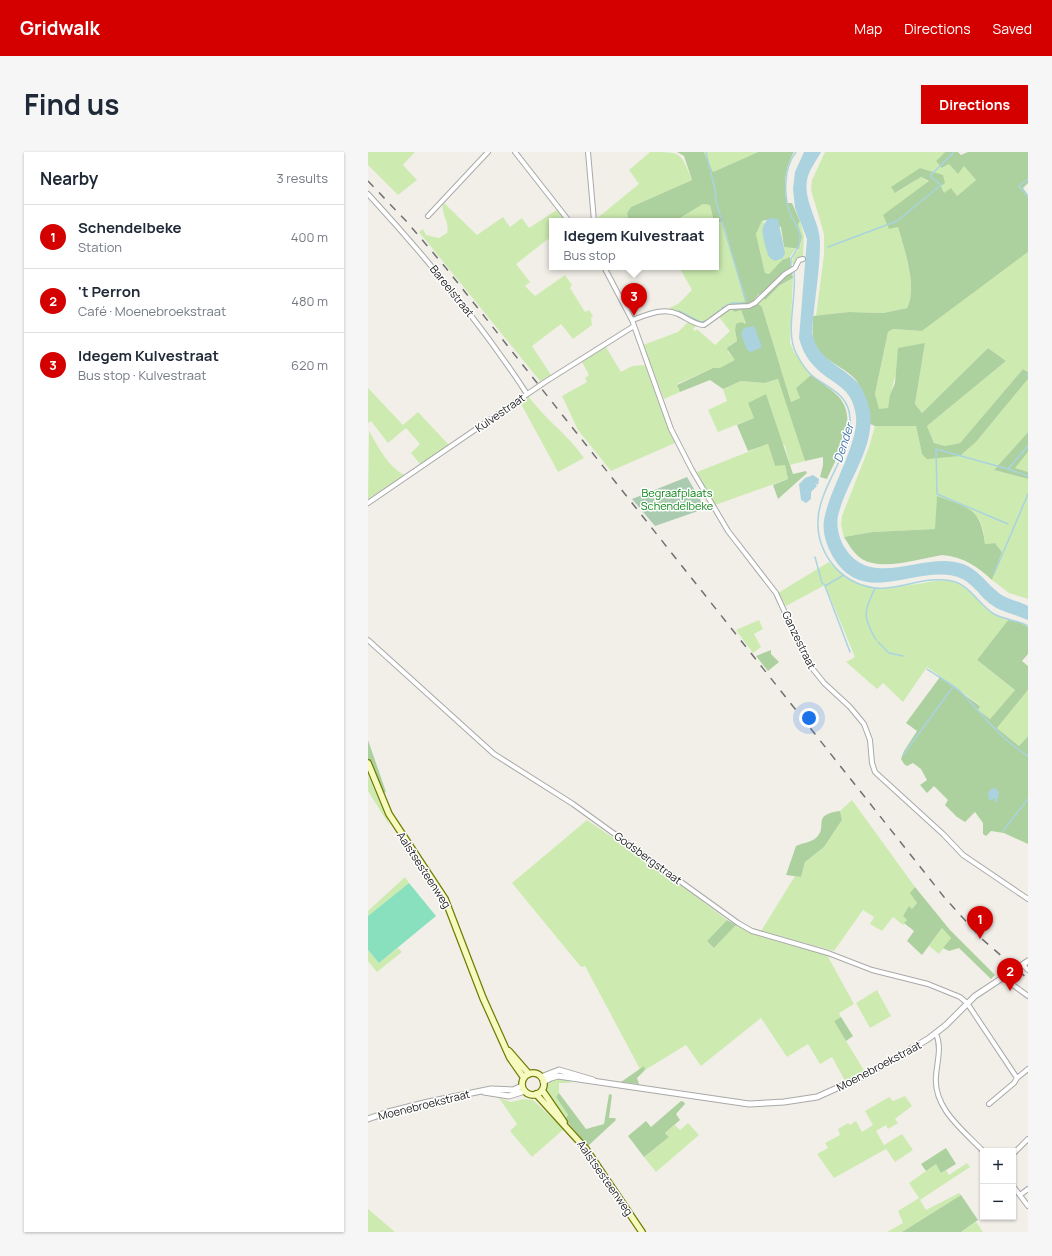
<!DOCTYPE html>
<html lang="en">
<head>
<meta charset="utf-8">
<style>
  body { margin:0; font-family:Manrope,sans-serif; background:#f6f6f7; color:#1f2937 }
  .controls { position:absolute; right:12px; bottom:12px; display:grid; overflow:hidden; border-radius:0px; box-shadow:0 1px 3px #0004 }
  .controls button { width:36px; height:36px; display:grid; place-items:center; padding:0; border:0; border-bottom:1px solid #e0e1e3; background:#fff; color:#1f2937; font:20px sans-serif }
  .you { position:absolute; left:441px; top:566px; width:14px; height:14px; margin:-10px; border:3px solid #fff; border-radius:50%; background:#1a73e8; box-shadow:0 0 0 6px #1a73e833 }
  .badge { display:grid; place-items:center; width:26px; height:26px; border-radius:50%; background:#d40000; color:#fff; font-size:13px; font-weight:700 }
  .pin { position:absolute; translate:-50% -33px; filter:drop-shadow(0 1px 2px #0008) }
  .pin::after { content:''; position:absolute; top:21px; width:14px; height:12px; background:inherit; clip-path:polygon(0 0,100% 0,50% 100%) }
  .popup { position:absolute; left:181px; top:66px; width:170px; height:52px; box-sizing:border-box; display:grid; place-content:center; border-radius:0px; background:#fff; filter:drop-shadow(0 1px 3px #0005); font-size:13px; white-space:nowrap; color:#747a83 }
  .popup b { font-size:15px; color:#1f2937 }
  .popup::after { content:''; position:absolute; left:50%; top:100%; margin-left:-8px; border:8px solid transparent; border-top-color:#fff }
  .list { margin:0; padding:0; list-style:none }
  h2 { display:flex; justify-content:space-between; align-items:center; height:52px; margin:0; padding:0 16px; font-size:17px }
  h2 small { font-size:13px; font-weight:400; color:#747a83 }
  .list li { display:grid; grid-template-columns:26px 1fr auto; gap:12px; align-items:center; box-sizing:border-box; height:64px; padding:0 16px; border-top:1px solid #e0e1e3 }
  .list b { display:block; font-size:15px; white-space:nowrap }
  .list p { margin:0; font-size:13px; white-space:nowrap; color:#747a83 }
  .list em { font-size:13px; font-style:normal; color:#747a83 }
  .map { position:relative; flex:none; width:660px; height:1080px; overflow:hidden; border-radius:0px }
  header { display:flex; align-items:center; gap:24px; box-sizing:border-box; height:56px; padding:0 20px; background:#d40000; color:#fff }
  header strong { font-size:19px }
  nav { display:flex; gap:22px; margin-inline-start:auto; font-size:14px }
  .intro { display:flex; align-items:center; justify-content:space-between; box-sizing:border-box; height:96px; padding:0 24px }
  h1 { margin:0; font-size:28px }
  .button { padding:10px 18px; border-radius:0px; background:#d40000; color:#fff; font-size:14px; font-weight:700 }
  main { display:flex; gap:24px; padding:0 24px }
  aside { flex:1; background:#fff; border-radius:0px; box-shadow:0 1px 3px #0004 }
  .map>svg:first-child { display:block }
  .grass { fill:#cdebb0 }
  .forest { fill:#add19e }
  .cemetery { fill:#aacbaf }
  .pitch { fill:#88e0be }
  .water { fill:#aad3df }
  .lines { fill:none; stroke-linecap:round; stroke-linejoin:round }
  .stream { stroke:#aad3df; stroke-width:1.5 }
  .minor-casing { stroke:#a9a9a9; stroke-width:6 }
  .tertiary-casing { stroke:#a9a9a9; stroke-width:7 }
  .secondary-casing { stroke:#707d05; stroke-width:8 }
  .minor { stroke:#fff; stroke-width:4 }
  .tertiary { stroke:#fff; stroke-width:5 }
  .secondary { stroke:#f7fabf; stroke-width:5.5 }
  .rail { stroke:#707070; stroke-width:1.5; stroke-dasharray:8 8; stroke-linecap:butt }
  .labels { text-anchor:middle; stroke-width:3; stroke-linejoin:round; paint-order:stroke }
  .street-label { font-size:11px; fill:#222; stroke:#fff }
  .park-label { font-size:11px; fill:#0c8416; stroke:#fff }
  .water-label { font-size:12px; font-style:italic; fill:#4a7aab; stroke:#fff }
</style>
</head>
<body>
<header>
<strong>Gridwalk</strong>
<nav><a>Map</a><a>Directions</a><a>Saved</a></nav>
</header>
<div class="intro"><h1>Find us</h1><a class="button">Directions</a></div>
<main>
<aside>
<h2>Nearby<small>3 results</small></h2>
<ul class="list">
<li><span class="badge">1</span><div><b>Schendelbeke</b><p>Station</p></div><em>400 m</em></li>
<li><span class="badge">2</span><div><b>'t Perron</b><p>Café · Moenebroekstraat</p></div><em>480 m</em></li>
<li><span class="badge">3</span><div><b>Idegem Kulvestraat</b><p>Bus stop · Kulvestraat</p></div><em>620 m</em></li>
</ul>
</aside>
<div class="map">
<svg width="660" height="1080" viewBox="0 0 660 1080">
  <rect width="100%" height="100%" fill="#f2efe9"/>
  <!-- grass -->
  <path class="grass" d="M0 0H47L35 13 49 28 30 43 0 13Z
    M282 0C315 0 312 0 324 28L263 55 259 61 260 66 253 69H229L228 67 271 32 261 18Z
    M336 0H390L345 20Z
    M457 0H577L568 9 575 16 581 12 596 14 608 28 589 44 576 41 573 34 552 16 528 41 553 25 561 30 530 75C536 96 550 136 539 156L515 161 481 160 448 164 456 103V82L443 38 444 28Z
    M75 50 109 83 135 65 142 75 154 66 161 76 190 57 200 69H184V92L180 87 148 112 162 130 157 134 167 144 197 123 204 133 202 136 217 160 221 158 225 164 223 166 224 173 205 187 193 172 164 194 183 223 172 229 51 80 55 77 58 83 71 86 79 81C82 70 72 61 75 50Z
    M335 52 342 53 345 66 343 69H307Z
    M355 69 377 150 357 154 336 171 330 170 301 156 310 152 324 138 311 115H348V71Z
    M394 69 396 70 395 80 407 109 416 104V95L428 97 422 105 414 108 401 122 397 121 388 82Z
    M432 69 436 84 435 105 426 113 424 111C424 104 428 102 431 97 435 89 433 80 430 72Z
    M660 100V220L655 217 592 291 577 294 566 291 559 274 638 209 620 196 554 261 547 252 557 191C549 200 537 208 530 218 527 221 521 250 520 257H510L507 242 520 180 525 177 554 179Z
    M425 126 422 190 426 200 443 223 428 236 432 246 423 250 394 155 389 151 394 145Z
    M361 156 367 160 373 158 378 173 373 170 367 178 369 189 362 193 360 200 368 208 352 217 345 216 309 232 312 240 296 247 275 193 310 180 321 169 328 174 325 177 327 179 329 177 347 193 362 179 350 164Z
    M238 195 253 220 264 214 277 213 307 291 243 319 210 278 194 244 219 230 217 226 221 223 214 210Z
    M411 227 437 309 422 313 417 294 386 266 350 280 340 258 359 249 355 237 373 229 397 231Z
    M660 227V280L626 318 660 327V447L641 441 624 428 634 400 627 391 617 392C615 356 598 355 569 345L568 377 504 380 476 385 473 373 474 364 501 295 507 274H548L554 302 592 304 608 290Z
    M0 236 35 273 50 260 81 293 52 312 43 301 52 292 38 276 20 291 3 269 0 271Z
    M160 244C177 267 200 283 216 306L190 320 152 250Z
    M1 279C11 296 19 313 36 323L0 347Z
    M400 292 407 314 417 312 420 327 347 353 329 320Z
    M660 300V320L646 316Z
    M461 410C495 445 513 437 556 431 565 429 576 427 586 430 600 435 610 450 621 459 626 463 634 465 640 468L609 508 647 538 622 567 609 558 612 553 559 515 535 550 515 531 509 537 478 510 487 505 457 433 418 454 410 441Z
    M391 468 395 477 386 482 393 495 385 501 368 478Z
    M660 538V584L651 594 629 576Z
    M0 623 22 674 0 639Z
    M484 648 547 735 543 741 549 751 544 757 541 755 535 764 539 768 535 773 525 765 514 779 502 772 506 765 495 758 466 799 393 779 427 724 433 725 437 710 456 695 474 668 472 659Z
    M219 668 301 724 359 768 339 789 346 796 368 773 386 782 459 803 486 852 471 861 473 865 466 869 497 920 477 929 464 905 452 912 440 892 419 905 393 866 333 914 318 893 277 918 276 915 272 917 217 814 213 815 144 731Z
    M37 725 41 731 0 764V759Z
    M574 776 583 786 571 802 561 794Z
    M30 796 34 800 9 820 0 809V798L11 811Z
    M509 838 523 864 502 876 488 851Z
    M188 926 203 930V931H191V941L188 945 200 963 197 967 179 945 177 937 180 930Z
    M537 944 544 954 527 967 530 971 520 977 518 973 508 979 516 993 534 982 545 998 527 1010 518 997 466 1026 449 1002 460 996 457 991 472 983 470 977 480 971 482 973 488 969 494 980 505 973 497 959 521 945 525 949Z
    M131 946 143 950 156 947 165 948 196 977 164 1005 142 979 149 972Z
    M320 971 331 983 288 1020 276 1005 301 985 297 981 307 973 312 978Z
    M599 1011 602 1015 552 1048 558 1058 591 1041 593 1043 534 1080H519L535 1071 530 1059 551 1046 541 1031 568 1012 574 1021 578 1018 581 1023Z
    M0 1057 27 1080H0Z
    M608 1070 615 1080H593Z"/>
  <!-- forest -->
  <path class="forest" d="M309 0H336L345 20 390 0H426C417 16 415 33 419 51H424L432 69 430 72 434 85 431 97 416 95 413 75 399 68 394 69 388 82 397 121 401 122 414 108 422 105 425 126 411 134 397 148 391 142 386 148 394 155 423 250 432 246 428 236 443 223C452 230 462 236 470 244 492 268 470 303 459 327L452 325 455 313V305L437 309 410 227 397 231 373 229 355 237 342 228 312 240 309 233 345 216H352L367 208 359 197 360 195 369 189 367 178 368 172 373 170 378 172 373 158 367 160 361 156 362 152 377 150 355 69 348 71V69H343L345 66 342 53 335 52 307 69H264L260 66 259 61 263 55 324 28 316 4Z
    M577 0H590L593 3 600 0H660V31L655 36 660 43V100L554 179 525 177 520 180 507 242 511 257 520 256 522 243 527 231 530 196 557 191 547 252 554 261 620 196 638 209 559 274 566 291 577 294 592 291 655 217 660 220V227L608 290 592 304 559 307 554 302 548 274H507L502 272C502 261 495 238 488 228 476 214 455 210 447 192 443 183 445 173 445 164L481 160 515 161 539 156C550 136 536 96 530 75L521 77 515 63 561 29 553 25 527 41 523 35 552 16 575 23 577 31 573 34 576 41 583 36 589 44 608 28 596 14 590 22 581 12 574 16 568 9Z
    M398 242 425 322 438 319 439 321 410 347 405 333 420 327 417 313 407 314 400 292 380 299 369 273 386 266 380 251Z
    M660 280V300L647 316 660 320V327L626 318Z
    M569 344C600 356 613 355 617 392L627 391 634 400 624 428C609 414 595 405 574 403 552 407 513 419 494 407 486 402 481 393 476 385L504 380 567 377Z
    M640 468 651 470 660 475V502L654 509 660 514V538L629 576 651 594 660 584V692L636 681 623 679 618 684 615 682V671L607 660 597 670 589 665 577 653 580 648 566 634 559 641 552 633 559 628 553 617 545 611 539 614 536 612 533 607 536 599 549 579 538 571 572 525 612 554 610 558 622 567 647 538 609 508Z
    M403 498V502L411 510 400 519 388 504Z
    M0 588 18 640 12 642 0 606Z
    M472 659 474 668 456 695 437 710 433 725 418 723 428 694C434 691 444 690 448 686 461 674 442 663 472 659Z
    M547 735 582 778 627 823 623 827 591 796 581 799 575 796 583 786 574 776 554 803 539 789 546 779 536 771 539 768 535 764 541 754 544 757 549 751 542 741Z
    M359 768 368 773 346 796 339 789Z
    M473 865 485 884 478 889 466 869Z
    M276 914 277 918 269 926 271 932 253 930Z
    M191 941 218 977 236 972 241 942 244 943 241 966H247L248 968 220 994 197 967 200 963 188 945Z
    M313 949 316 950 317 952 308 962 312 968 297 981 301 985 276 1005 260 984 278 969 283 975Z
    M578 996 588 1012 573 1021 568 1012 558 1019 553 1012Z
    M593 1043 610 1068 593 1080H534Z"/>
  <!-- cemetery -->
  <path class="cemetery" d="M319 325 337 356 333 358 287 374 264 347Z"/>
  <!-- pitch -->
  <path class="pitch" d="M41 731 68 764 11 811 0 798V764Z"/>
  <!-- water -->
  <path class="water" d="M436 0H453C448 9 441 18 439 28 435 50 452 69 452 91 452 120 446 150 444 180 449 207 469 211 487 228 495 235 500 250 502 260 507 297 478 329 470 364 468 374 471 387 477 396 504 439 556 398 595 412 611 418 619 432 632 442 641 448 651 449 660 454V468C647 462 632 460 621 451 609 441 603 428 586 424 545 415 495 455 465 405 459 394 454 381 456 368 461 338 491 291 488 264 484 233 464 233 447 215 438 206 434 197 431 186L439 87 427 56 425 37 427 20Z
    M403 66 410 67 417 101 415 106 407 109 402 106 400 103C397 91 388 72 403 66Z
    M386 174 394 195 383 200 379 198 373 182 376 176Z
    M445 323 451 327 450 333 447 331 449 334 443 340V347L438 351 433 348 431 332 437 326Z
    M624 636H627L631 640 629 651 627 650V646L623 648 621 647 620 641Z"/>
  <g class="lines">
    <!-- stream -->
    <path class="stream" d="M338 0 348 42 347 46 378 149
      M660 27 651 34 660 45
      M460 95 529 69 573 33 562 24 586 0
      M423 114V107C426 101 432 96 432 88 433 79 428 73 424 66 415 47 415 16 428 0
      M426 120C429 145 417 180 428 201 432 209 439 220 446 225 462 237 481 243 482 266 485 300 451 334 450 368 448 406 480 439 518 436 540 434 563 424 584 429 602 433 611 453 626 462 637 468 650 468 660 474
      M354 156 364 151H375
      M311 159 332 170 338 169
      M343 165 351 159
      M659 224 660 222
      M660 294 640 317 660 324
      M640 317 568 297 569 342 640 372
      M447 405 454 431 457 433
      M626 422 660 342
      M474 424 457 434 482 500
      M507 436C496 461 494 463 508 488
      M510 490 521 501 535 504
      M559 517C570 525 585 532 595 542 616 565 633 587 660 604
      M535 603 585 535
      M635 679 660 647"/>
    <defs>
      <path id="minor" d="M147 0 201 69
        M220 0 226 69
        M0 42C58 105 112 170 159 242
        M60 64 120 0
        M236 115 264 168 303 277 324 318 360 379 408 441 440 511 456 531 482 555 496 572 502 588 504 611 507 620 575 682 595 703 660 747
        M264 168C279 163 295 155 310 162 319 166 327 173 336 173L361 155 381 154 387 151 417 122 427 116 431 108 435 107
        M0 351 177 230 266 174
        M0 488 126 602 205 652 370 771 384 779 460 801 504 818 560 832 592 845 599 851 649 926 646 931 621 952
        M655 813 660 818
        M639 823 645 833 660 844
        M568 882C574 895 569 910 568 924 565 956 595 978 615 999
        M649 926 660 917
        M645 1002 660 987
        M645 1034 660 1054
        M652 1043 660 1037"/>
      <path id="tertiary" d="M173 925 191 918 225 928
        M175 930 183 926 190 924 381 952 416 950 449 945 496 924 560 887 578 873 607 844 660 809
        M116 940 141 944 157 939
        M0 967 20 960 60 950 123 937 145 938 154 934"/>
      <path id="secondary" d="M0 611 21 662 77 747 115 846 142 906 156 926
        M141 899 161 922
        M154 932a11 11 0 1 1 22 0a11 11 0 1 1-22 0Z
        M174 938 196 970
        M168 942 218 997 274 1080"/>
    </defs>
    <!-- minor casing -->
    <use href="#minor" class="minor-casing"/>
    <!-- tertiary casing -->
    <use href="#tertiary" class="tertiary-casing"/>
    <!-- secondary casing -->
    <use href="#secondary" class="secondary-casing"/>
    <!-- minor -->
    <use href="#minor" class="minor"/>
    <!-- tertiary -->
    <use href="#tertiary" class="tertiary"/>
    <!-- secondary -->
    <use href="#secondary" class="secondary"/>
    <!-- rail -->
    <path class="rail" d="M0 29 39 70 78 116 576 745 614 787 660 827"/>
  </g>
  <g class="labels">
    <!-- street labels -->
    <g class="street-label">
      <text transform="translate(84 139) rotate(51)" y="4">Bareelstraat</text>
      <text transform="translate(132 261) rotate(-35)" y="4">Kulvestraat</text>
      <text transform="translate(431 488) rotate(64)" y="4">Ganzestraat</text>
      <text transform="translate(280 706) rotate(36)" y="4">Godsbergstraat</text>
      <text transform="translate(56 718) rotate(57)" y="4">Aalstsesteenweg</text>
      <text transform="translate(511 914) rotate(-28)" y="4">Moenebroekstraat</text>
      <text transform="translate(56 953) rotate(-14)" y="4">Moenebroekstraat</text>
      <text transform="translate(237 1026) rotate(55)" y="4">Aalstsesteenweg</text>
    </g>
    <!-- park labels -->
    <g class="park-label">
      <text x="309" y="345">Begraafplaats<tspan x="309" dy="13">Schendelbeke</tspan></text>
    </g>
    <!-- water labels -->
    <g class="water-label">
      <text transform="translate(476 291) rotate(-72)" y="4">Dender</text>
    </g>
  </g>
</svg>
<div class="controls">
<button>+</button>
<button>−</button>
</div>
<div class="you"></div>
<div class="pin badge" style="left:612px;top:787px">1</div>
<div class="pin badge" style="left:642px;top:839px">2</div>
<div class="pin badge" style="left:266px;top:164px">3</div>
<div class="popup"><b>Idegem Kulvestraat</b>Bus stop</div>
</div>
</main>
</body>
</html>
